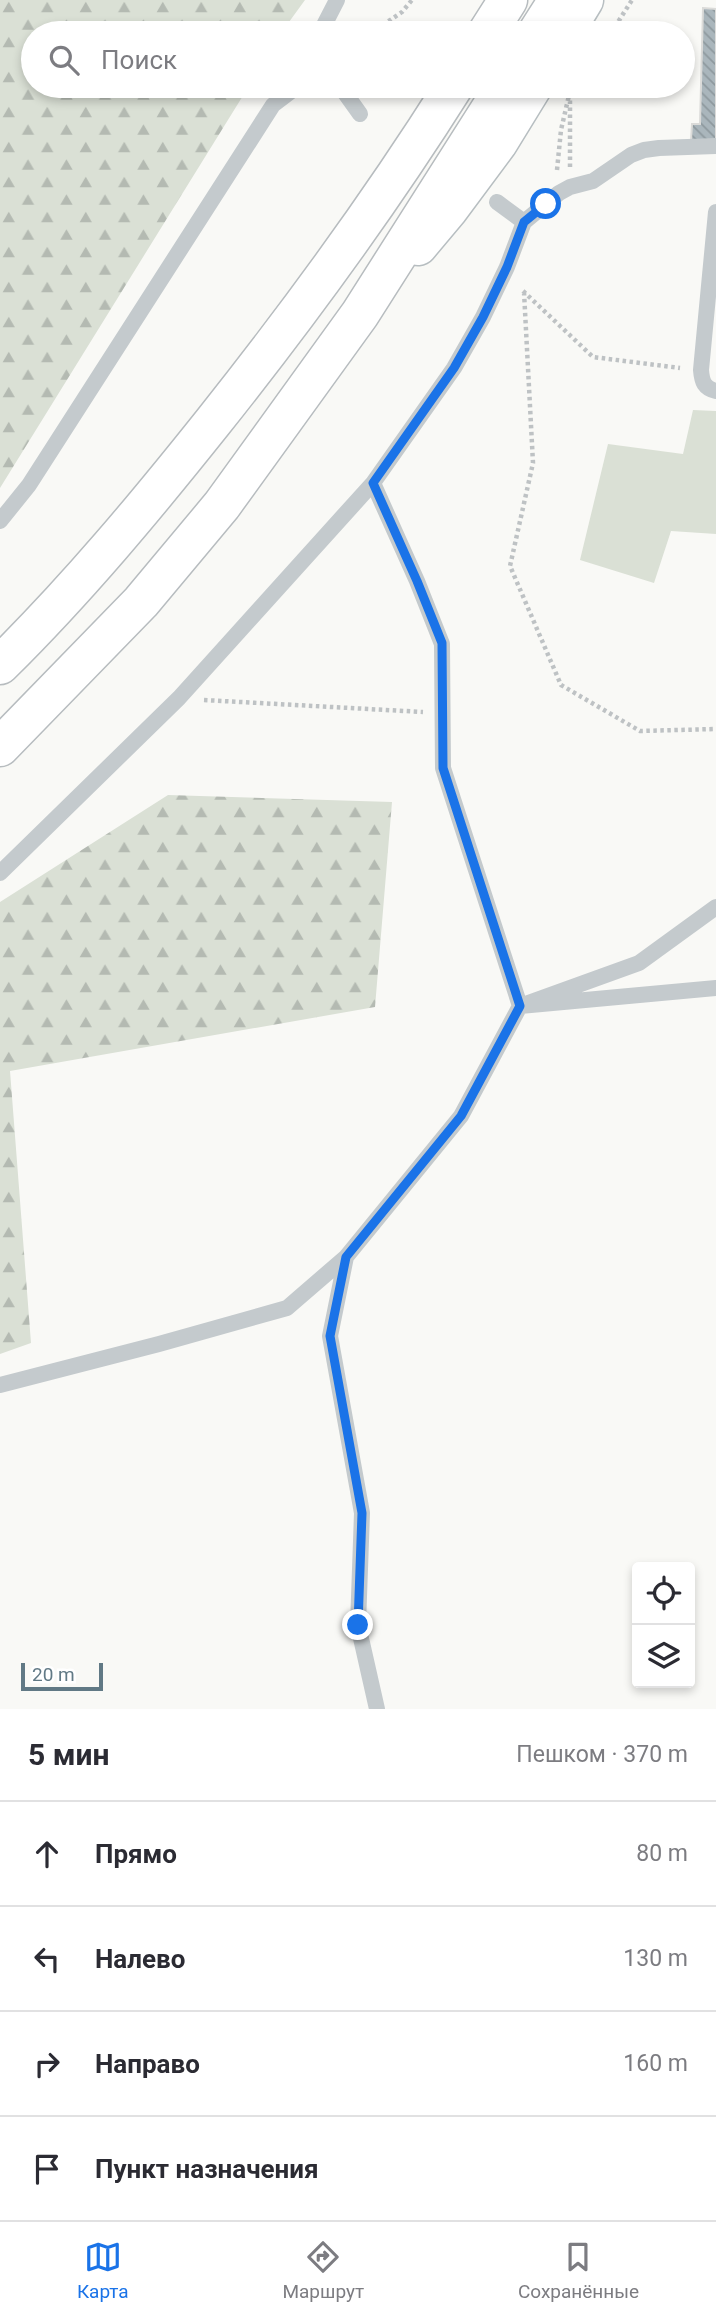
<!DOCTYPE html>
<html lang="ru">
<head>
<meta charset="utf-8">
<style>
  body { margin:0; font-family:Roboto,sans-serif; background:#f2f2f3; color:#2b2b33 }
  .controls { position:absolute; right:21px; bottom:21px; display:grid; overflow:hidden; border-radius:7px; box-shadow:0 4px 10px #0003 }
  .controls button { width:63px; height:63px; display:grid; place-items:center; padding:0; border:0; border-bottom:2px solid #e1e1e2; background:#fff; color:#2b2b33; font:35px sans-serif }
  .scale { position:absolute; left:21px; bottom:18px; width:82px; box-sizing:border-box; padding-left:7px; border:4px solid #617985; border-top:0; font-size:19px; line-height:24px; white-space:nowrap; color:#617985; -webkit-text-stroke:5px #fff; paint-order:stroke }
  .stop { position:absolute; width:21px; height:21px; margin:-16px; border:5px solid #1a73e8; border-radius:50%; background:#fff }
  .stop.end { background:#1a73e8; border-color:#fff; box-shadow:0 2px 7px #0008 }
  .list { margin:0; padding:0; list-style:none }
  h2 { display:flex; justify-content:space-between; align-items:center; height:91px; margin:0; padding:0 28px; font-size:30px }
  h2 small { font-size:23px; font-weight:400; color:#7c7c81 }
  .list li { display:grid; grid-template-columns:46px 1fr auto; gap:21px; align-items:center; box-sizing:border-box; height:105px; padding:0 28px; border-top:2px solid #e1e1e2 }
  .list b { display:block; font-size:26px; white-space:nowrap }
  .list em { font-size:23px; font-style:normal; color:#7c7c81 }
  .icon { flex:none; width:38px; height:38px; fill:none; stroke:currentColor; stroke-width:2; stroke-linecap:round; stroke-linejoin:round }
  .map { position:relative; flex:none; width:716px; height:1709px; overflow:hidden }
  .search { position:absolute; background:#fff; box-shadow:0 4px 10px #0003; left:21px; right:21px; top:21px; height:77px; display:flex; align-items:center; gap:18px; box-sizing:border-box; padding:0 24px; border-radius:38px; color:#7c7c81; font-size:26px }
  .sheet { height:511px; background:#fff }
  nav { display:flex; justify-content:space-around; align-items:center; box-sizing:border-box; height:98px; border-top:2px solid #e1e1e2; background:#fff; font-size:19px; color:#7c7c81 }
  nav a { display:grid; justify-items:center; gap:4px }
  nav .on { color:#1a73e8 }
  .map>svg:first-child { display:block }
  .forest { fill:url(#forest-firs) }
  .garden { fill:#dae0d5 }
  .building { fill:url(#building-back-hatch); stroke:#dbdbd9; stroke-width:2 }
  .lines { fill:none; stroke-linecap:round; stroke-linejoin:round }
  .primary-casing { stroke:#b7bec1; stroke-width:41 }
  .highway-casing { stroke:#b7bcbf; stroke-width:41 }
  .path { stroke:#bec2c4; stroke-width:4.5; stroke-dasharray:3.5 3.5; stroke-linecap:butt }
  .lane { stroke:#c4cacd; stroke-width:16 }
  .primary { stroke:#fff; stroke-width:38 }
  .highway { stroke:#fff; stroke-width:38 }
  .route { stroke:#1a73e8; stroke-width:9 }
</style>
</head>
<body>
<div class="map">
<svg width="716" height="1709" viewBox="0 0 716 1709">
  <defs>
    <pattern id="forest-firs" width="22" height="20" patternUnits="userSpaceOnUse" patternTransform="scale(1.75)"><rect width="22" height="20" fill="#dae0d5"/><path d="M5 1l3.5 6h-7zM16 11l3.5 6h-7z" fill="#b4bab2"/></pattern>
    <pattern id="building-back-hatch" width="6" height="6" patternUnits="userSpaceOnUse" patternTransform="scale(1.75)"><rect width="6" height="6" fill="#aab6bc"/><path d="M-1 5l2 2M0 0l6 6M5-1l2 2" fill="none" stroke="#8e999e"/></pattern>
  </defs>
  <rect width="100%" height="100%" fill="#f9f9f6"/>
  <!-- forest -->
  <path class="forest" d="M0 0H305L281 33H33V86H249L0 488Z
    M168 795 392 802 375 1007 10 1071 31 1343 0 1354V902Z"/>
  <!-- garden -->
  <path class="garden" d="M693 410 716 411V534L671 531 654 583 580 560 608 444 683 454Z"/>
  <!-- building -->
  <path class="building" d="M703 8 716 9V141H691L692 124H700Z"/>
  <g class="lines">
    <defs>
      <path id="primary" d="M564 33 584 0
        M418 246 449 209 498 143 533 86"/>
      <path id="highway" d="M487 33 508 0
        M537 33 558 0
        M0 665C77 589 146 506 213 422 299 314 381 202 454 86
        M0 747 141 602 222 505 360 314 505 86"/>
    </defs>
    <!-- primary casing -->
    <use href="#primary" class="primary-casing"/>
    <!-- highway casing -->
    <use href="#highway" class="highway-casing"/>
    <!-- path -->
    <path class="path" d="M371 33 402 12 412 0
      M611 33 632 0
      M570 167V99
      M557 170 561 130 570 91
      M523 291 593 357 680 368
      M524 292 533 463 510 566 561 685 640 731 716 729
      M204 700 423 712"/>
    <!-- lane -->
    <path class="lane" d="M320 33 337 0
      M340 86 360 114
      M497 202 524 222
      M716 212 701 370C702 382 704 388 716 391
      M373 483 417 581 442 644 443 768 520 1006 716 988
      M0 521 29 485 273 105 298 86
      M0 873 179 698 373 483 454 368 483 317 507 267 524 222 559 193 570 187 593 181 631 155 644 150 659 148 716 146
      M346 1257 330 1336 362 1513 358 1625 377 1709
      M0 1385 159 1344 287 1308 346 1257 461 1116 520 1006 639 963 716 907"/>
    <!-- primary -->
    <use href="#primary" class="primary"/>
    <!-- highway -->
    <use href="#highway" class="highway"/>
  </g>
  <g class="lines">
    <!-- route -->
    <path class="route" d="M358 1625 362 1513 330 1336 346 1257 461 1116 520 1006 443 768 442 643 417 581 373 483 454 368 483 317 507 267 524 222 546 204"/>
  </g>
</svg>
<div class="controls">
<button><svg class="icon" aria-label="locate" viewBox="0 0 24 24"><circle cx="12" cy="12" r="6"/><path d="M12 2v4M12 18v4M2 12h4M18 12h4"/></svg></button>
<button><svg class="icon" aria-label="layers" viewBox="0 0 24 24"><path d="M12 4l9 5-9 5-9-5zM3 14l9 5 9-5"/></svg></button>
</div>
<div class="scale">20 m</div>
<div class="stop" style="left:546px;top:204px"></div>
<div class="stop end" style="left:358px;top:1625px"></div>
<div class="search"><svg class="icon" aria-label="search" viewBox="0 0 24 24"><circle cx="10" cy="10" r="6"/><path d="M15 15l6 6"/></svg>Поиск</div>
</div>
<section class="sheet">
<h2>5 мин<small>Пешком · 370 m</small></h2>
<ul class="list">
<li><svg class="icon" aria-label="ahead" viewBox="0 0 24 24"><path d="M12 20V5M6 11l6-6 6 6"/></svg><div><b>Прямо</b></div><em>80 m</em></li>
<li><svg class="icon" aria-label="left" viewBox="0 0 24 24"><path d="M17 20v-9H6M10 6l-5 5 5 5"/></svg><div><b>Налево</b></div><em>130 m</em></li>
<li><svg class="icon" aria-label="right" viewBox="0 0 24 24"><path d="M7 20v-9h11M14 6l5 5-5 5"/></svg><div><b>Направо</b></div><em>160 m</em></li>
<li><svg class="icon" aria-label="arrive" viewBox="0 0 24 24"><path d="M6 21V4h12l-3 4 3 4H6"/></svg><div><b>Пункт назначения</b></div></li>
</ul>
</section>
<nav>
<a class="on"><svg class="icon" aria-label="map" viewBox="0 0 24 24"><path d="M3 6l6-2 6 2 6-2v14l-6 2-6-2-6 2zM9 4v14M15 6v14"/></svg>Карта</a>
<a><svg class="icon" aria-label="directions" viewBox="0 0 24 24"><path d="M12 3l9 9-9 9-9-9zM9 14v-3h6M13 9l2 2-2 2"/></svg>Маршрут</a>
<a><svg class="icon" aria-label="saved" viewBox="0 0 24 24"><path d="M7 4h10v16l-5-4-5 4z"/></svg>Сохранённые</a>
</nav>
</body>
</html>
